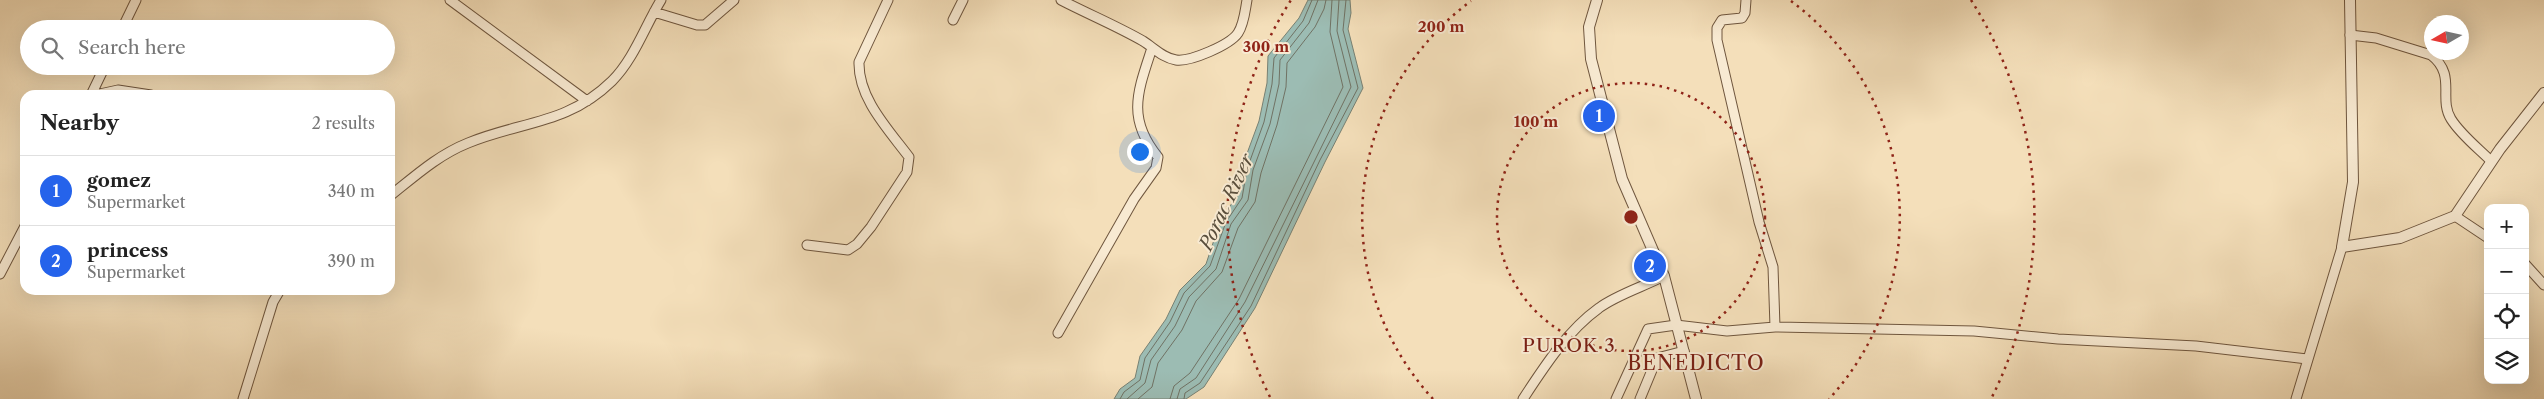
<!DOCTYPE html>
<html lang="en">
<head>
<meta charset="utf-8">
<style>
  body { margin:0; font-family:"Libre Caslon Text",serif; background:#f6f6f6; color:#222 }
  .controls { position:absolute; right:15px; bottom:15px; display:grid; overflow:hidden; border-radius:10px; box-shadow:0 5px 20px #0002 }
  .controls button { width:45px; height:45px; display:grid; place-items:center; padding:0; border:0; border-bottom:1px solid #e0e0e0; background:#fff; color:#222; font:25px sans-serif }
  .compass { position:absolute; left:2424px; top:15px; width:45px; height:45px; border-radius:50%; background:#fff; box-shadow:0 5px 20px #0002; rotate:261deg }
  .you { position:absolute; left:1139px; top:151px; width:18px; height:18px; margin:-12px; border:4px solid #fff; border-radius:50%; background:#1a73e8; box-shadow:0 0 0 8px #1a73e833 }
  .badge { display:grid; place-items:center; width:32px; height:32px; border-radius:50%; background:#2563eb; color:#fff; font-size:16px; font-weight:700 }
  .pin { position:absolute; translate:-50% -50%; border:2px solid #fff; box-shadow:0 1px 5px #0006 }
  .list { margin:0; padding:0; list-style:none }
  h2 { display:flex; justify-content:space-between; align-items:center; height:65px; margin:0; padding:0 20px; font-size:21px }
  h2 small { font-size:16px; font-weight:400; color:#767676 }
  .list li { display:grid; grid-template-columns:32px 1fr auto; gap:15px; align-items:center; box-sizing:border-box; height:70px; padding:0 20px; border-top:1px solid #e0e0e0 }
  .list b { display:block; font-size:19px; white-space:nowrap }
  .list p { margin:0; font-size:16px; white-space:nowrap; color:#767676 }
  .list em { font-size:16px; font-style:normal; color:#767676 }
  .icon { flex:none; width:28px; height:28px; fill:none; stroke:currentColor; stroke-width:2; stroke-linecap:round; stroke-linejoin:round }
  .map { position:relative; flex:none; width:2544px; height:399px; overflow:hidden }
  .search { position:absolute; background:#fff; box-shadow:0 5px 20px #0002; left:20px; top:20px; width:375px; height:55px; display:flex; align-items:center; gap:12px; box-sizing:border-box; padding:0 18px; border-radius:28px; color:#767676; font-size:19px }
  .panel { position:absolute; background:#fff; box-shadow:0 5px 20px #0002; left:20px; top:90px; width:375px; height:205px; border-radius:15px }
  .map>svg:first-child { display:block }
  .water { fill:#9cbcb3; stroke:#788173 }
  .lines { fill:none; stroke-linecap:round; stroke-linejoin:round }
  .shore { stroke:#707264; stroke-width:1 }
  .minor-casing { stroke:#6f563e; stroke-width:11 }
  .tertiary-casing { stroke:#6f563e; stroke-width:12 }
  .minor { stroke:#f8ead2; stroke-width:9 }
  .tertiary { stroke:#f8ead2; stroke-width:10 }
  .ring { fill:none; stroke:#8f2418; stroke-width:2.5; stroke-dasharray:2.5 5 }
  .labels { text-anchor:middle; stroke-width:4; stroke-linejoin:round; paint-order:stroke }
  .water-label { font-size:19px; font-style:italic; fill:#594e3c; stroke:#f8ead2 }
  .neighbourhood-label { font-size:19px; letter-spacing:1px; fill:#7a1f14; stroke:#f8ead2 }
  .quarter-label { font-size:20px; letter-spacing:1px; fill:#7a1f14; stroke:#f8ead2 }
  .centre { fill:#8f2418; stroke:#f8ead2; stroke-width:2.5 }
  .ring-label { font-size:15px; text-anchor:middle; font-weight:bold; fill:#8f2418; stroke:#f8ead2; stroke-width:4; stroke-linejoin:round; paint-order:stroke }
</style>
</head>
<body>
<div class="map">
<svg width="2544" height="399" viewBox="0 0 2544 399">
  <rect width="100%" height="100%" fill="#f4dfba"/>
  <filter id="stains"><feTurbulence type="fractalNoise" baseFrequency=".004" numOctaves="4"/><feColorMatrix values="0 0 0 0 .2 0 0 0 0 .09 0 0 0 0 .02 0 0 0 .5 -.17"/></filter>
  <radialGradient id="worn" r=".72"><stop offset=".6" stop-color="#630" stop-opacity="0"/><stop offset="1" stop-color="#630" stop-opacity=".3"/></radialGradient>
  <!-- water -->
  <path class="water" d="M1308 0H1350L1351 13 1348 29 1363 88 1325 162 1255 308 1204 387 1186 399H1114L1120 389 1135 378 1140 356 1166 319 1180 290 1206 264 1221 219 1237 196 1242 167 1259 121 1267 83 1268 56 1299 18Z"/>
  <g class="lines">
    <!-- shore -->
    <path class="shore" d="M1120 399 1124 392 1140 380 1145 358 1170 322 1184 293 1210 266 1226 222 1242 198 1247 169 1264 122 1272 84 1274 58 1303 21 1312 0
      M1127 399 1145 383 1151 360 1175 326 1189 297 1216 269 1231 224 1248 200 1253 170 1270 124 1279 84 1280 60 1309 23 1318 0
      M1138 399 1152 387 1158 363 1182 330 1196 301 1222 272 1238 228 1255 202 1261 173 1277 125 1286 87 1287 63 1315 27 1324 9 1326 0
      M1170 399 1174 386 1190 373 1239 299 1343 87 1330 32 1332 0
      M1177 399 1180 389 1196 378 1245 302 1351 87 1337 31 1339 0
      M1184 399 1185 393 1200 383 1251 306 1320 160 1358 88 1343 30 1346 0"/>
    <defs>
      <path id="minor" d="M450 0 587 101
        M1061 0C1088 14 1117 26 1143 41 1154 48 1163 58 1176 60 1190 62 1230 45 1238 33 1244 24 1245 11 1247 0
        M1746 0 1745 13 1742 18 1722 20 1717 28V40L1759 222 1773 267 1775 327
        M654 12 697 25H705L734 0
        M953 20 963 0
        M122 29 136 0
        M2350 35 2376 38 2431 55C2457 75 2438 98 2451 119 2461 135 2478 148 2491 161
        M91 95 105 66
        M95 95 118 90 151 95
        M390 196C415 176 438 155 468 143 521 121 567 125 612 81 634 59 645 26 661 0
        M2455 216 2488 238
        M807 245 848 250 857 244 871 227 907 172 909 157C888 129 858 98 859 62L888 0
        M2525 264 2544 285
        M0 274 25 226
        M1058 333 1134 199 1156 168 1158 157C1126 118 1138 91 1152 48
        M243 399 273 302 280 290
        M1523 399C1544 367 1567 331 1599 308 1616 295 1645 286 1664 276
        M1616 399 1648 329 1676 325 1727 331 1775 327 1974 331 2058 339 2196 346 2307 359
        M1640 399 1657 358 1684 351
        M2296 399 2342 247"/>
      <path id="tertiary" d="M1597 0 1589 27 1591 59 1622 179 1664 276 1696 399
        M2350 0 2353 182 2342 247 2400 238 2455 216 2500 149 2544 93"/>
    </defs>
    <!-- minor casing -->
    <use href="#minor" class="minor-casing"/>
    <!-- tertiary casing -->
    <use href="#tertiary" class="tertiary-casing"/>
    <!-- minor -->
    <use href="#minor" class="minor"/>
    <!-- tertiary -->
    <use href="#tertiary" class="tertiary"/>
  </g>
  <!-- distance rings -->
  <g class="ring">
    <circle cx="1631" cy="217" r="134"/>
    <path d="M1433 399A269 269 0 0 1 1471 1M1791 1A269 269 0 0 1 1829 399"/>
    <path d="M1270 397A403 403 0 0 1 1291 0M1971 0A403 403 0 0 1 1992 397"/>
  </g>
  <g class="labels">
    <!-- water labels -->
    <g class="water-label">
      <text transform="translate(1226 202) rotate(-65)" y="7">Porac River</text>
    </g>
    <!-- neighbourhood labels -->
    <g class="neighbourhood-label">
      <text x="1569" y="352">PUROK 3</text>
    </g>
    <!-- quarter labels -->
    <g class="quarter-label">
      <text x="1696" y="370">BENEDICTO</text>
    </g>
  </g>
  <circle cx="1631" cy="217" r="8" class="centre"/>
  <g class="ring-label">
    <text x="1441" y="32">200 m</text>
    <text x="1266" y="52">300 m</text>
    <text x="1536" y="127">100 m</text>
  </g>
  <rect width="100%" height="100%" filter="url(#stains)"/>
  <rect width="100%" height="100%" fill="url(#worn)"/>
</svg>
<div class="controls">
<button>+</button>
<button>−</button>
<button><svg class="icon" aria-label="locate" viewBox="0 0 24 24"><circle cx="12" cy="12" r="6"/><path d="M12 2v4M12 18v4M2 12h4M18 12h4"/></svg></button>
<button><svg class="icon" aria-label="layers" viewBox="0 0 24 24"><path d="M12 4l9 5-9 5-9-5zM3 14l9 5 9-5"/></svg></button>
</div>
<svg class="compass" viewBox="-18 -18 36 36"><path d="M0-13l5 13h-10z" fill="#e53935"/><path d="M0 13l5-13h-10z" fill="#767676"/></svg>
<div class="you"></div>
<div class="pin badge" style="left:1599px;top:116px">1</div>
<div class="pin badge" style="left:1650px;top:266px">2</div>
<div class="search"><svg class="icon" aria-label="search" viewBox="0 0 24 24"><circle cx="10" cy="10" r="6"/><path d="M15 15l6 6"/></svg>Search here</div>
<section class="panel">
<h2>Nearby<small>2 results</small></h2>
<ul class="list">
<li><span class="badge">1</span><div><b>gomez</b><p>Supermarket</p></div><em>340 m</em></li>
<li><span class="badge">2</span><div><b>princess</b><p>Supermarket</p></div><em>390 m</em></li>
</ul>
</section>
</div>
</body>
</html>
